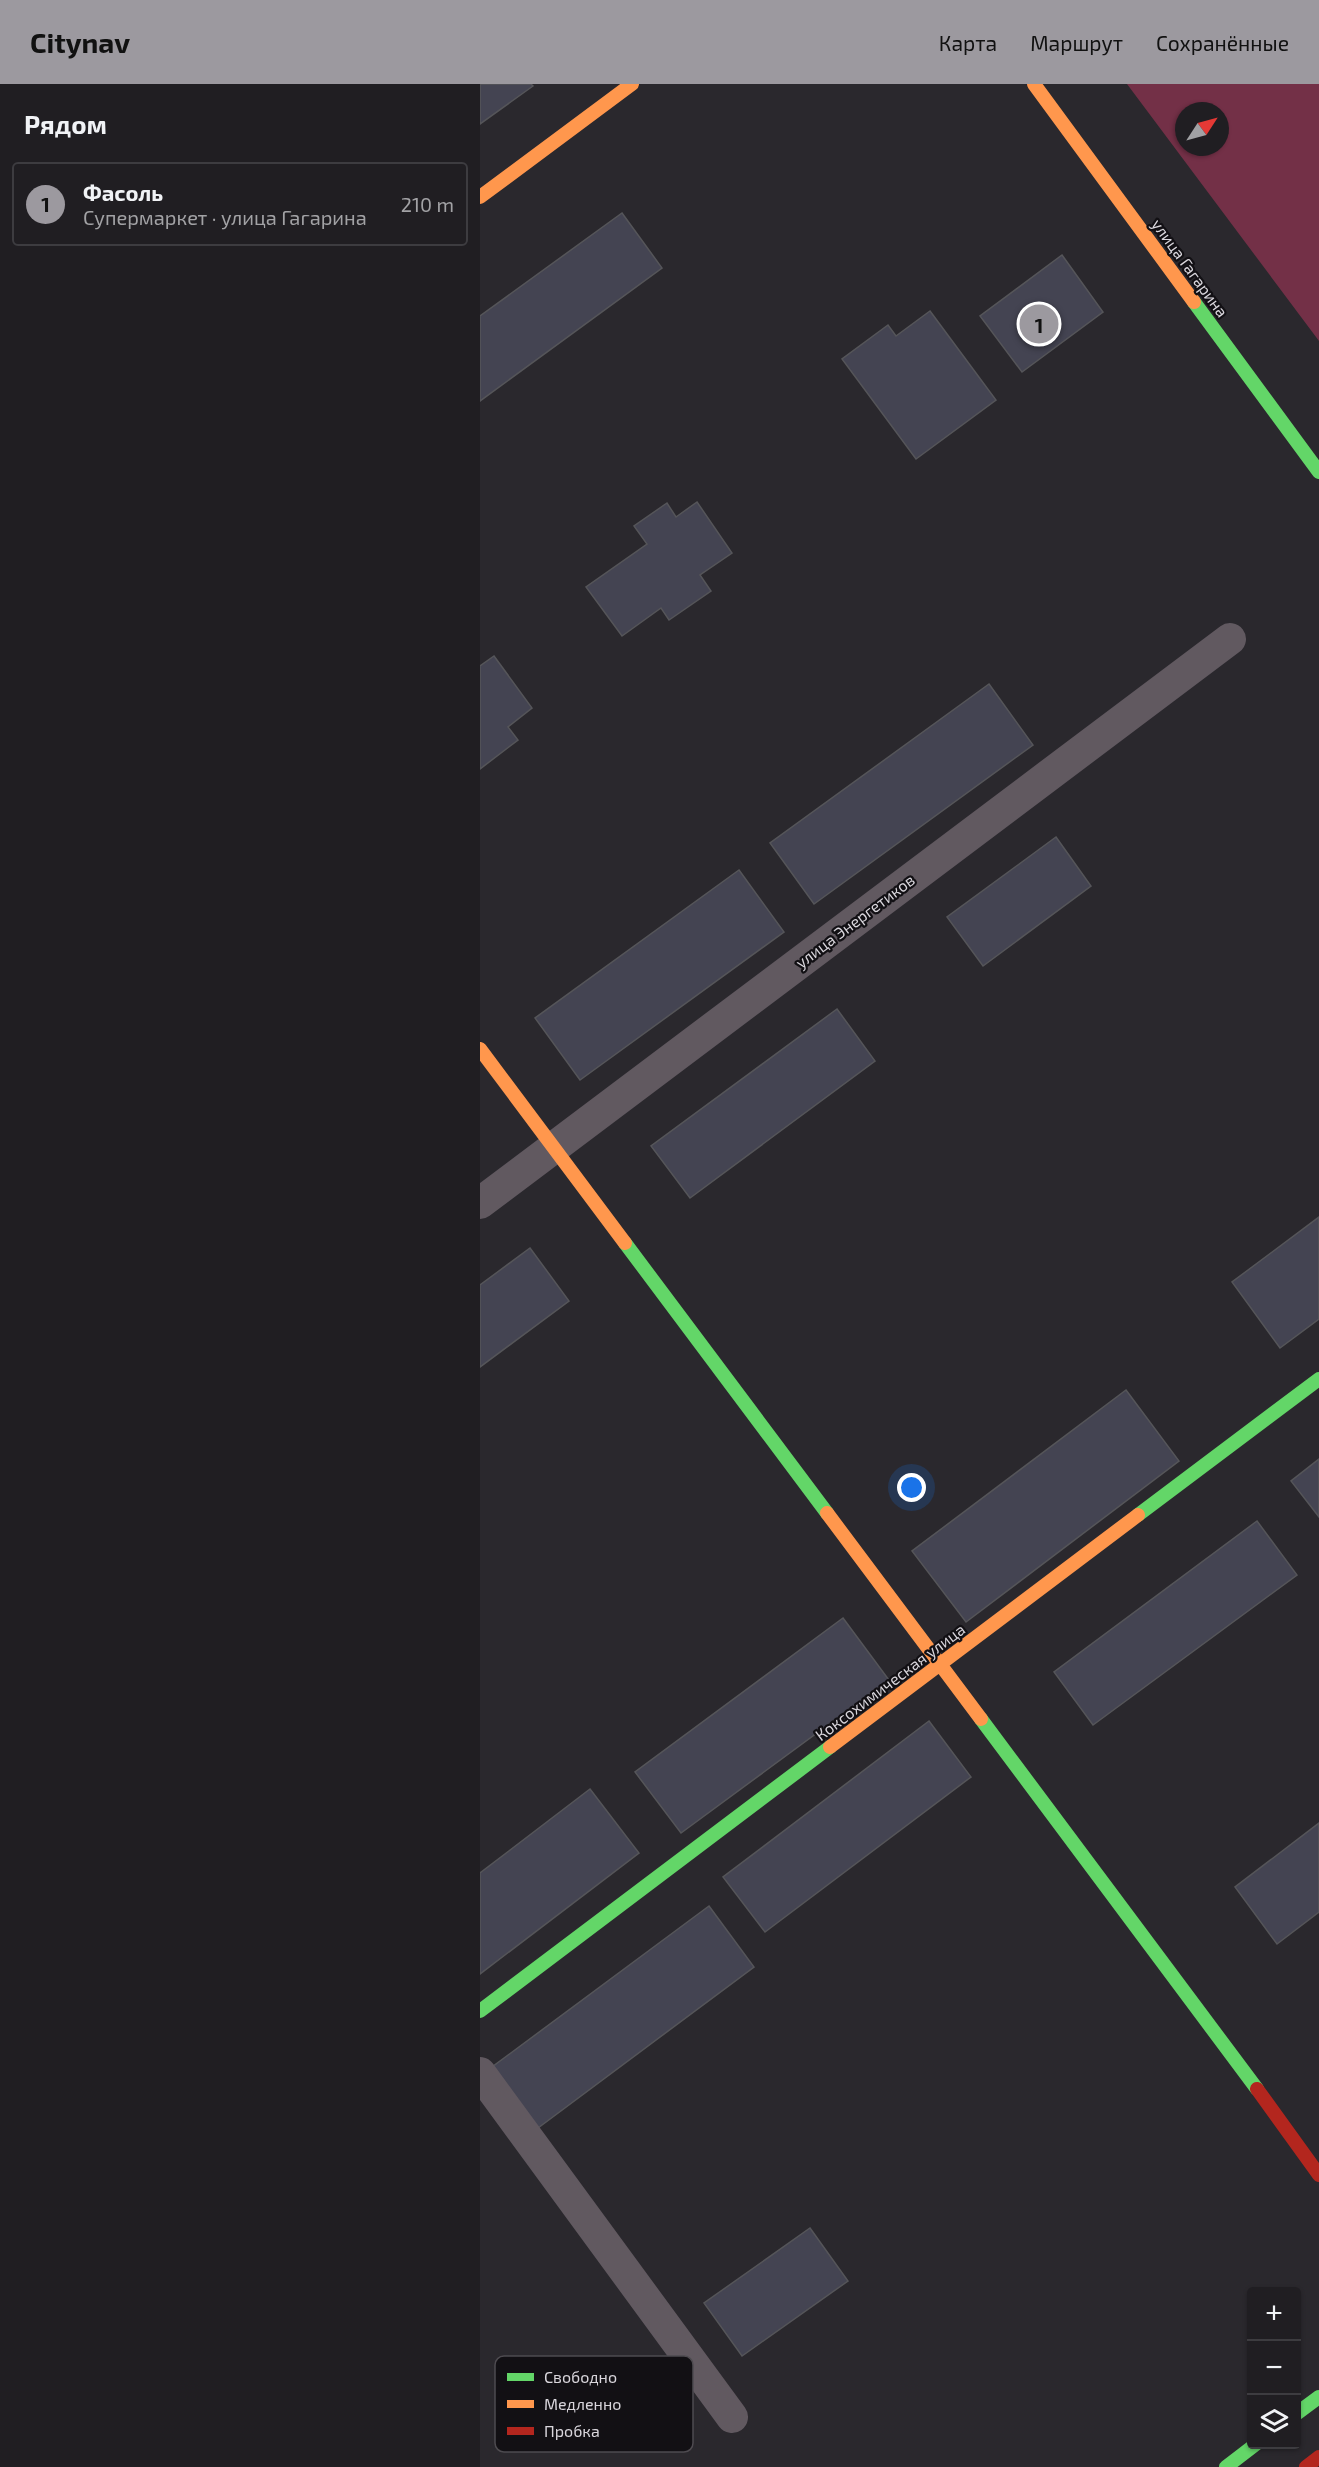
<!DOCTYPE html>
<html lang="ru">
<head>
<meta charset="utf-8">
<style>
  body { margin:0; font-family:"Exo 2",sans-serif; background:#28272a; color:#f1f3f6 }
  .controls { position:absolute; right:18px; bottom:18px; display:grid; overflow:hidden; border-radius:6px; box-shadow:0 2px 4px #0004 }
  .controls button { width:54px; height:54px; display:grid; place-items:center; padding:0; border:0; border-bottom:2px solid #3d3c40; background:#201e22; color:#f1f3f6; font:30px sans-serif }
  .compass { position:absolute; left:695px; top:18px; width:54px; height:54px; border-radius:50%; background:#201e22; box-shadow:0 2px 4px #0004; rotate:54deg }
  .you { position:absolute; left:432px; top:1404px; width:21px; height:21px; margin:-15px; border:4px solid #fff; border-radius:50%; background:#1a73e8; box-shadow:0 0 0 9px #1a73e833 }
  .badge { display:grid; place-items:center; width:39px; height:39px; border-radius:50%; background:#9c999f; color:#111; font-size:20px; font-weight:700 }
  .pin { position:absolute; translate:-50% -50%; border:3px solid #fff; box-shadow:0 2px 6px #0006 }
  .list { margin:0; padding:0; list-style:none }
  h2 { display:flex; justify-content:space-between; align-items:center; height:78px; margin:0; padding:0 24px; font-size:26px }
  h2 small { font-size:20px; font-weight:400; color:#a2a2a5 }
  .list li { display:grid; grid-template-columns:39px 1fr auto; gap:18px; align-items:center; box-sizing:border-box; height:84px; margin:0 12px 12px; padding:0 12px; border:2px solid #3d3c40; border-radius:6px }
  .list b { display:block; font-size:22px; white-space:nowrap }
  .list p { margin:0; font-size:20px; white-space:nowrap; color:#a2a2a5 }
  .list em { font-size:20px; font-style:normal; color:#a2a2a5 }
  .icon { flex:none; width:33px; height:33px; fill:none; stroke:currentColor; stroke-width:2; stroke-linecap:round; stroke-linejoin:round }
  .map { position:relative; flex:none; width:839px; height:2383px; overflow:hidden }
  header { display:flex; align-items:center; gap:36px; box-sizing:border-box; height:84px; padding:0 30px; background:#9c999f; color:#111 }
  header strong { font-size:28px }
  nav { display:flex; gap:33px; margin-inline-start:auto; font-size:21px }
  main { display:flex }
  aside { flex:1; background:#201e22 }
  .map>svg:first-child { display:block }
  .green { fill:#733047; fill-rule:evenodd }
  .building { fill:#444452; stroke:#555559; stroke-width:1.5 }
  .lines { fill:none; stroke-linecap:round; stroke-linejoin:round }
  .street { stroke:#615960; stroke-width:32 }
  .fast { stroke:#63d668; stroke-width:14 }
  .slow { stroke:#ff974d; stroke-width:14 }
  .jam { stroke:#b3261e; stroke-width:14 }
  .labels { text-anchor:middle; stroke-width:4.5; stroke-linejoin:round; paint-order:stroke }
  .street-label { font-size:16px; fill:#d9d6dc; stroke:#121014 }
  .key { fill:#121014; stroke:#4e4b50; stroke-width:1.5 }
  .key-label { font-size:16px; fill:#d9d6dc }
</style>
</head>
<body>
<header>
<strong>Citynav</strong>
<nav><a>Карта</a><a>Маршрут</a><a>Сохранённые</a></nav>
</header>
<main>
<aside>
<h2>Рядом<small></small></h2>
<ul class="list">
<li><span class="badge">1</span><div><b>Фасоль</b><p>Супермаркет · улица Гагарина</p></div><em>210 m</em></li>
</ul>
</aside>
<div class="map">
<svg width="839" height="2383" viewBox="0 0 839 2383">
  <rect width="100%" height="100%" fill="#2a282d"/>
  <!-- green -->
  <path class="green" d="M647 0H839V257ZM704 27H740V63H704Z"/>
  <!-- building -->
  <path class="building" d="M0 0H51L53 2 0 40Z
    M142 129 182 184 0 317V232Z
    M582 171 623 228 542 288 500 232Z
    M450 227 516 316 436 375 362 275 408 241 416 252Z
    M217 418 252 469 220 491 231 507 189 536 181 524 142 552 106 503 167 460 154 442 187 419 196 433Z
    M14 572 52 624 28 643 38 656 0 685V582Z
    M509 600 553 661 334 820 290 759Z
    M576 753 611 802 503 882 467 833Z
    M259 786 304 848 100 996 55 934Z
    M357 925 395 977 210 1114 171 1062Z
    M839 1133V1235L800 1264 752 1198Z
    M50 1164 89 1217 0 1283V1201Z
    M646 1306 699 1377 486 1538 432 1467Z
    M839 1375V1433L811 1397Z
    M777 1437 817 1491 613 1641 574 1588Z
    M363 1534 409 1596 201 1749 155 1688Z
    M449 1637 491 1693 285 1848 243 1793Z
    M110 1705 159 1769 0 1890V1789Z
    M839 1739V1828L797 1860 755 1803Z
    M229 1822 274 1883 58 2044 12 1983Z
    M330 2144 368 2197 262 2272 224 2219Z"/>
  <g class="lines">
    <!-- street -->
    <path class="street" d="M0 1119 750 555
      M0 1989 252 2333"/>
    <!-- fast -->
    <path class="fast" d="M714 218 839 388
      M145 1159 347 1429
      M658 1431 839 1295
      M501 1635 777 2005
      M0 1927 350 1663
      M816 2330 839 2313
      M746 2383 776 2360"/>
    <!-- slow -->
    <path class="slow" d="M554 0 714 218
      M0 113 152 0
      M0 965 145 1159
      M347 1429 501 1635
      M350 1663 658 1431"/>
    <!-- jam -->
    <path class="jam" d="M777 2005 839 2091
      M826 2383 839 2373"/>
  </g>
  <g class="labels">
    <!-- street labels -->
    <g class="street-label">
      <text transform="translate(710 184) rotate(54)" y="6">улица Гагарина</text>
      <text transform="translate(375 837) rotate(-37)" y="6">улица Энергетиков</text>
      <text transform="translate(410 1598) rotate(-37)" y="6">Коксохимическая улица</text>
    </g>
  </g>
  <!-- legend -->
  <rect x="15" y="2272" width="198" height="96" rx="9" class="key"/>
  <rect x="27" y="2289" width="27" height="8" fill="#63d668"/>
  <rect x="27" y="2316" width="27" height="8" fill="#ff974d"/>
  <rect x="27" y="2343" width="27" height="8" fill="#b3261e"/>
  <g class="key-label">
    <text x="64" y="2299">Свободно</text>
    <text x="64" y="2326">Медленно</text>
    <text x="64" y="2353">Пробка</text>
  </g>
</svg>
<div class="controls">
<button>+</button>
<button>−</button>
<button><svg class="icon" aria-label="layers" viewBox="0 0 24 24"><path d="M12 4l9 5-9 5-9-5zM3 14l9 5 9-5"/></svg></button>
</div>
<svg class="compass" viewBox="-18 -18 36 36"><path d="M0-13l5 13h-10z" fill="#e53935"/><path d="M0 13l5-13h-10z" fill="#a2a2a5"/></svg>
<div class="you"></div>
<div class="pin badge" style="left:559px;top:240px">1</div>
</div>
</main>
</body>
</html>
